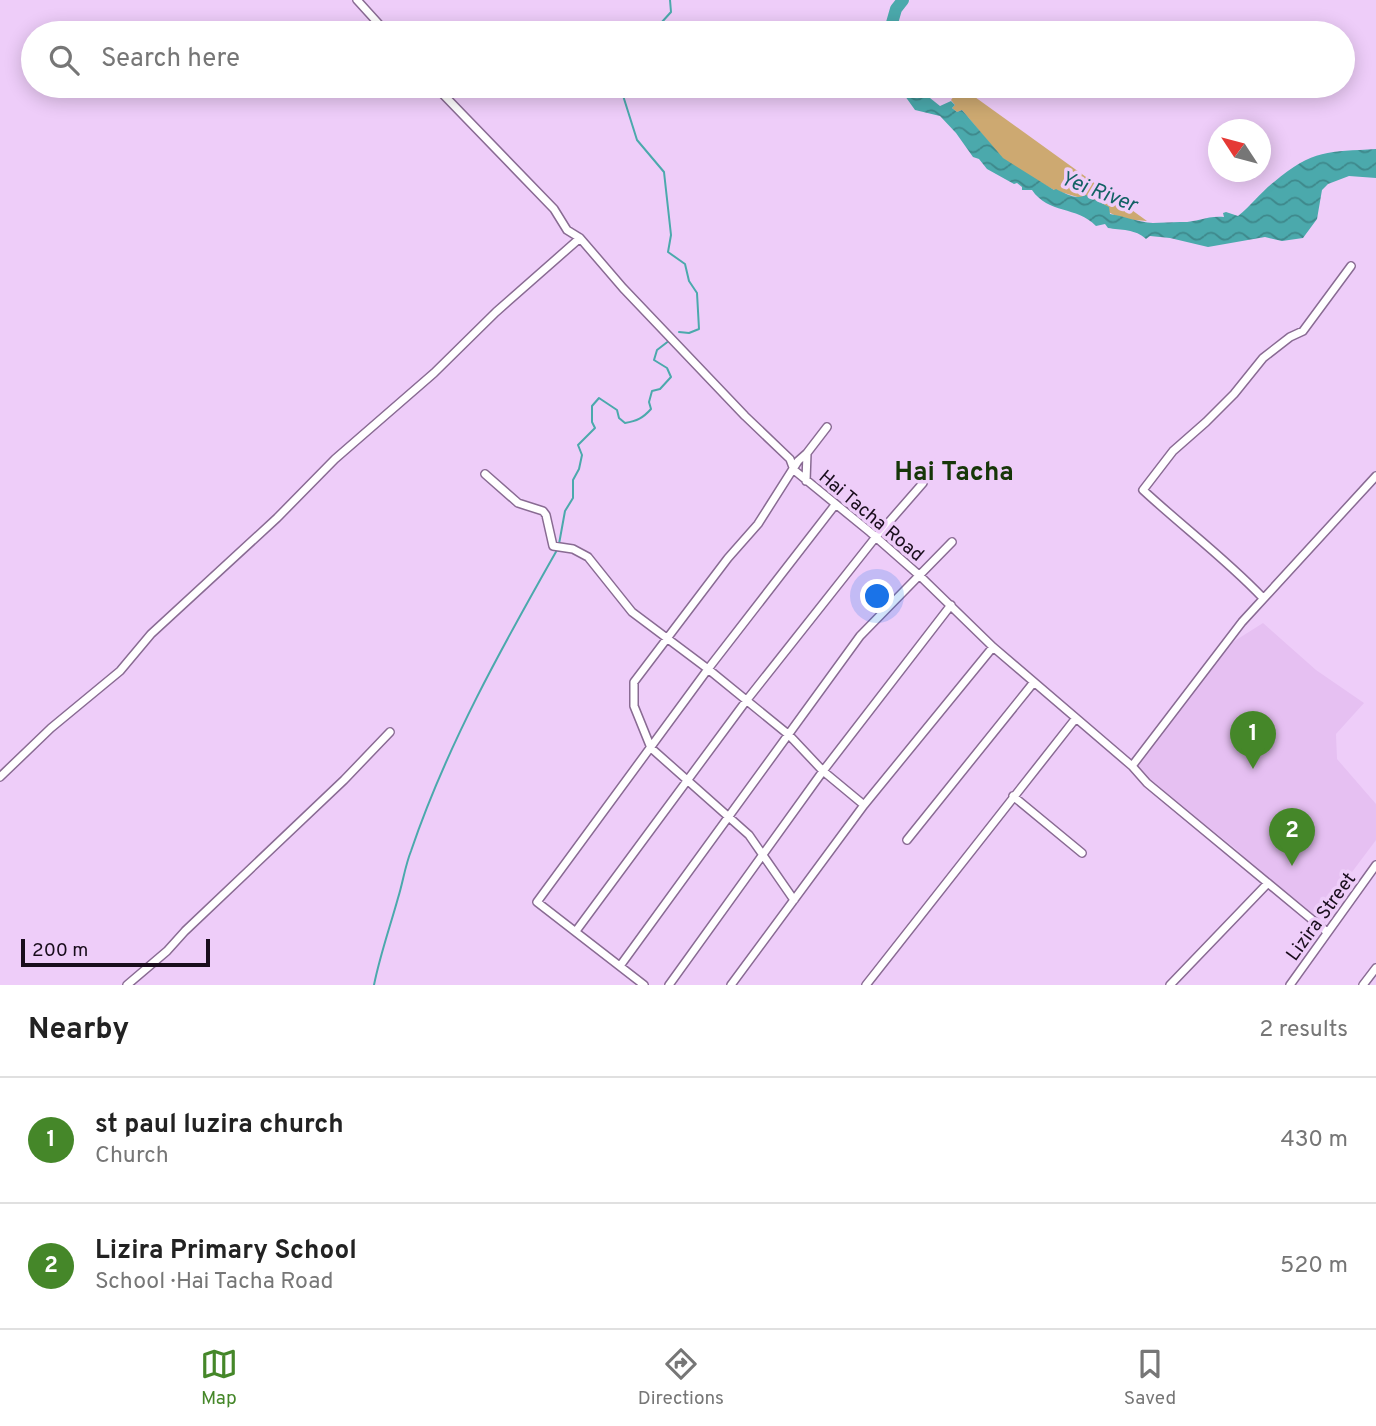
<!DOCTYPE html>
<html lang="en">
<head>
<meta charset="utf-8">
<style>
  body { margin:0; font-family:Overpass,sans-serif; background:#f6f6f6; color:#222 }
  .compass { position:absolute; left:1208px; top:119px; width:63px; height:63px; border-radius:50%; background:#fff; box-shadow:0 4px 18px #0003; rotate:306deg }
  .scale { position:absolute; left:21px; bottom:18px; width:189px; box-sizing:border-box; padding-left:7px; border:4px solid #190d1c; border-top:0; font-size:19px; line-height:24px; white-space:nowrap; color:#190d1c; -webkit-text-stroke:5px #eecdf9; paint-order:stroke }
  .you { position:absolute; left:878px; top:597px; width:24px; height:24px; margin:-18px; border:5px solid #fff; border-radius:50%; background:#1a73e8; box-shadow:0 0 0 10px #1a73e833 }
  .badge { display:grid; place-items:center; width:46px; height:46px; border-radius:50%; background:#458729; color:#fff; font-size:23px; font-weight:700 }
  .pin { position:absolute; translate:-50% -58px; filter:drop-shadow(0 2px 4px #0008) }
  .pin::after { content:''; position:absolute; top:37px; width:24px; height:21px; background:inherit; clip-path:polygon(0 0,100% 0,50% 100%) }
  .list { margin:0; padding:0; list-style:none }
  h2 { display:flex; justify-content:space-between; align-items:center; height:91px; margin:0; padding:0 28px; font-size:30px }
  h2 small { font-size:23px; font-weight:400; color:#767676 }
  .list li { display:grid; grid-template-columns:46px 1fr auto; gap:21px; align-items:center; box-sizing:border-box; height:126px; padding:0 28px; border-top:2px solid #e0e0e0 }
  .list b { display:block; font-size:26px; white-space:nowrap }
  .list p { margin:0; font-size:23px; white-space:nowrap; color:#767676 }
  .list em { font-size:23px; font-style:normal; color:#767676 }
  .icon { flex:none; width:38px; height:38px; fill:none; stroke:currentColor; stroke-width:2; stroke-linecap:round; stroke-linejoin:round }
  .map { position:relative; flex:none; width:1376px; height:985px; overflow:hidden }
  .search { position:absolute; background:#fff; box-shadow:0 4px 18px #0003; left:21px; right:21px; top:21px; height:77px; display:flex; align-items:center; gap:18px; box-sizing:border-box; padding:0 24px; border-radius:38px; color:#767676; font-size:26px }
  .sheet { height:343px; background:#fff }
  nav { display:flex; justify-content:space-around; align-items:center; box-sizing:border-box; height:98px; border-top:2px solid #e0e0e0; background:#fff; font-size:19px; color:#767676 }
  nav a { display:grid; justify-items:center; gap:4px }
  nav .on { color:#458729 }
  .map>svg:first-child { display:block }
  .built { fill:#e6c0f2 }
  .green { fill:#cda971 }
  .water { fill:url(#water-waves) }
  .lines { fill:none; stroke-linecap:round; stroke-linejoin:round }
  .stream { stroke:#4ba9ac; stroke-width:2 }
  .river { stroke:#4ba9ac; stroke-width:12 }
  .minor-casing { stroke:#896b93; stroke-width:10 }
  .minor { stroke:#fff; stroke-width:7 }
  .labels { text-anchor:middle; stroke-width:7; stroke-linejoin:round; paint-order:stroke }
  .street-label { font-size:19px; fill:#190d1c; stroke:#eecdf9 }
  .water-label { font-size:21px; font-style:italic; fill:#126164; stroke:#eecdf9 }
  .district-label { font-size:26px; font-weight:bold; fill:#163608; stroke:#eecdf9 }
</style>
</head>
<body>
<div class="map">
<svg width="1376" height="985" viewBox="0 0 1376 985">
  <defs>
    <pattern id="water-waves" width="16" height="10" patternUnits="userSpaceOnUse" patternTransform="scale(1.75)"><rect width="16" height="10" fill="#4ba9ac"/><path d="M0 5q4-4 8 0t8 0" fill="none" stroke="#3e888b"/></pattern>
  </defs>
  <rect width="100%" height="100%" fill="#eecdf9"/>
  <!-- built -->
  <path class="built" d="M1263 623 1316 670 1364 703 1336 734 1337 759 1376 804V840L1343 884 1348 889 1324 924 1317 919 1314 922 1239 857 1242 855 1236 849 1157 787 1134 765 1233 642Z"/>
  <!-- green -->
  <path class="green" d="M961 87 1147 221 1122 219 1081 198 1054 190 1022 172 1002 158 962 110 957 112 952 108 955 105 951 100Z"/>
  <!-- water -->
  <path class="water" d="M905 86H923L930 98 940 106 951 101 955 105 952 108 957 112 962 110 1003 158 1054 190 1056 189C1066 194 1076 200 1086 195L1109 207 1110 214C1123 216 1138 222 1153 223 1161 223 1171 222 1180 222 1195 223 1208 215 1224 217L1223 213 1226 212 1238 216C1251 206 1261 192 1274 182 1313 149 1329 152 1376 149V178L1349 176 1328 184 1322 190 1317 219 1303 238 1282 241 1265 237 1208 247 1170 238 1150 236 1146 239C1136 229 1120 230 1108 228L1105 224 1096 226C1077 206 1048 214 1032 190H1022V187L1017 183 1014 184 987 169 979 159 973 157 956 133 940 116 915 110 900 89Z"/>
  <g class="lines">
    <!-- stream -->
    <path class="stream" d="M652 33 671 12 670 0
      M620 86 637 140 664 172 671 235 668 252 685 264 689 281 697 293 699 329 689 333 679 332
      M559 544 565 511 573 498V480L579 469 582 455 578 445 595 428 592 422V406L599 398 617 410 619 418 625 423C637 421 643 418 651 409L649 402 652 391 660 389 671 377 667 368 654 360 657 350 670 340
      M374 985C380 955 390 927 398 898 403 882 405 866 411 851 447 745 502 647 557 550"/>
    <!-- river -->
    <path class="river" d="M891 33 890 30 896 9 903 0"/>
    <defs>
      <path id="minor" d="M357 0 387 33
        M435 86 554 209 567 230 580 238 623 288 745 416 790 459 794 470 870 532 920 576 993 647 1132 766 1147 783 1327 932
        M485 474 518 503 543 511 546 515 553 546 573 549 588 557 632 612 708 669 789 735 823 771 864 805
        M806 481 807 453 827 427
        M1263 598C1226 559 1183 527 1143 490L1173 451 1206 422 1234 394 1263 358 1290 337 1303 331 1351 266
        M1132 766 1242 622 1376 476
        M0 777 51 728 120 671 151 634 277 518 335 459 434 373 496 312 580 238
        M1013 796 1082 853
        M907 840 1034 682
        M794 900 749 835 651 748 634 706V682L728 558 758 524 798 461 807 453
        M576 931 746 701 875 538 923 483 924 473
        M620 966 860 636 952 542
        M127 985 167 951 185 931 344 780 390 732
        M644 985 537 902 708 669 835 505
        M669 985 823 771 951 605
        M731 985 864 805 993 647
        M866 985 1076 718
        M1170 985 1268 883
        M1290 985 1376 865
        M1363 985 1376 968"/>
    </defs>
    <!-- minor casing -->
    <use href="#minor" class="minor-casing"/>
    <!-- minor -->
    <use href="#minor" class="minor"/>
  </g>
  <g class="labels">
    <!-- street labels -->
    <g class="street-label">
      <text transform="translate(872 515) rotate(40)" y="7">Hai Tacha Road</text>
      <text transform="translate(1320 916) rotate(-54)" y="7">Lizira Street</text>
    </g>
    <!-- water labels -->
    <g class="water-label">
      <text transform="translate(1099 191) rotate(21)" y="7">Yei River</text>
    </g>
    <!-- district labels -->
    <g class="district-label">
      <text x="954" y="480">Hai Tacha</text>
    </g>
  </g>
</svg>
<svg class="compass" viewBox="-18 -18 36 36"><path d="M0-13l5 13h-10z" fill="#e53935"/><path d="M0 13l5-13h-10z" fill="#767676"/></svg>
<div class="scale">200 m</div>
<div class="you"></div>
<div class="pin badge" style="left:1253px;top:769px">1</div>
<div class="pin badge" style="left:1292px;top:866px">2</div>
<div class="search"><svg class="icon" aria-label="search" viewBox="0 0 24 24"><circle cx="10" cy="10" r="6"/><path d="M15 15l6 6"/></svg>Search here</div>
</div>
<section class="sheet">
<h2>Nearby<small>2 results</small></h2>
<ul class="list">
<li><span class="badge">1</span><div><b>st paul luzira church</b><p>Church</p></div><em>430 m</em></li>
<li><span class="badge">2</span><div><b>Lizira Primary School</b><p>School · Hai Tacha Road</p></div><em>520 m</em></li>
</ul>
</section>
<nav>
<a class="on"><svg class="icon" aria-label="map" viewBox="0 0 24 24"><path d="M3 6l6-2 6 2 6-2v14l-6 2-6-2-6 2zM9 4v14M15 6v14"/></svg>Map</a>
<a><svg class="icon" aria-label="directions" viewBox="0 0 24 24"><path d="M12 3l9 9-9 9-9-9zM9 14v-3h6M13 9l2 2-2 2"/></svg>Directions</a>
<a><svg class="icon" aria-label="saved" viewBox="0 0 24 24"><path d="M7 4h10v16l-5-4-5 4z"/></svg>Saved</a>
</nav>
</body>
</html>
